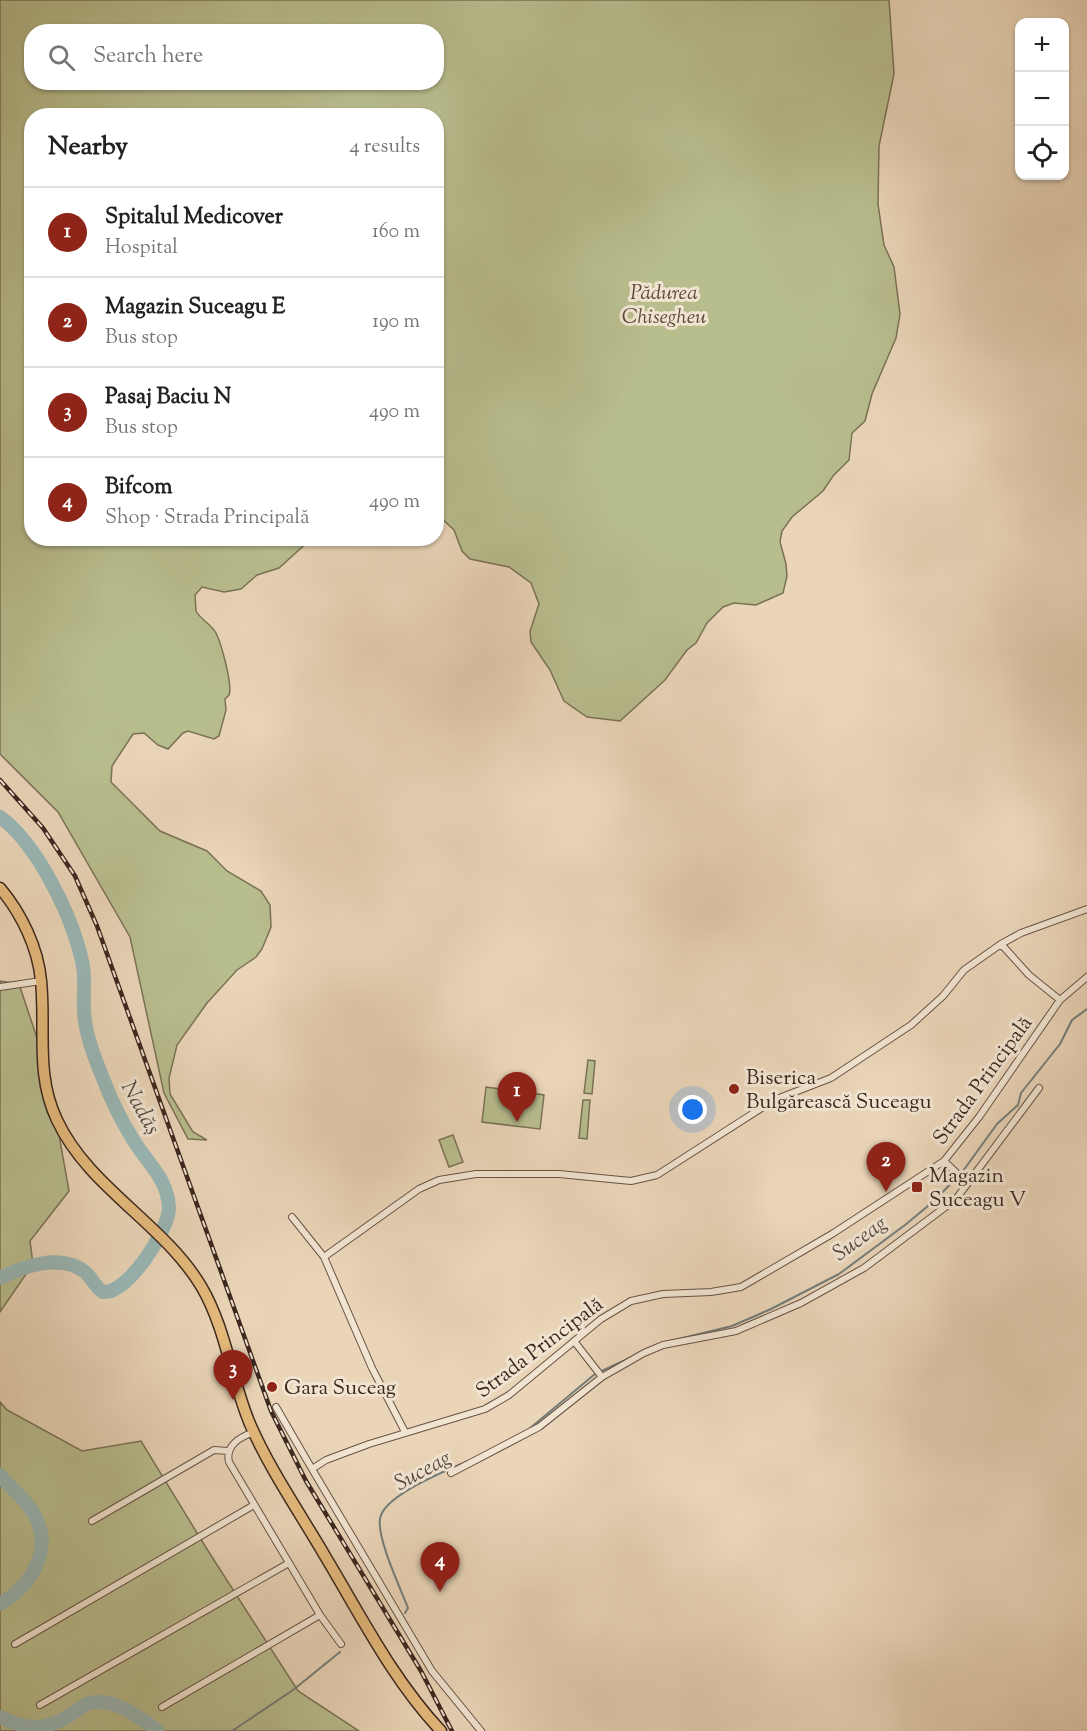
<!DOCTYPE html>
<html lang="en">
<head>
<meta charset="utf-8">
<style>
  body { margin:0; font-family:"Sorts Mill Goudy",serif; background:#f2f2f2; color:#222 }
  .controls { position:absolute; right:18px; top:18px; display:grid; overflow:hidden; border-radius:12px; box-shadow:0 2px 4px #0004 }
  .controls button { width:54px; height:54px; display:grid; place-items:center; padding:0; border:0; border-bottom:2px solid #e0e0e0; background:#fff; color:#222; font:30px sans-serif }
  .you { position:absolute; left:693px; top:1110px; width:21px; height:21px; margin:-15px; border:4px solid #fff; border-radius:50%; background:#1a73e8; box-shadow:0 0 0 9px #1a73e833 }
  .badge { display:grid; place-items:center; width:39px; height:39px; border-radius:50%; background:#8f2418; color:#fff; font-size:20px; font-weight:700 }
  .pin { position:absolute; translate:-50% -50px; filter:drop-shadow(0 2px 3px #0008) }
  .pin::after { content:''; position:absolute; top:32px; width:21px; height:18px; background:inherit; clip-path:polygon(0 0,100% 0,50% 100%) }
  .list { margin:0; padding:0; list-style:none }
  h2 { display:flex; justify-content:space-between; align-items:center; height:78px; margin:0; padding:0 24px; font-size:26px }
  h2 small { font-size:20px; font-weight:400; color:#767676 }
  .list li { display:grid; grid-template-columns:39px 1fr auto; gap:18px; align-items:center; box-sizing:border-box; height:90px; padding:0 24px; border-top:2px solid #e0e0e0 }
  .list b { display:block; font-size:22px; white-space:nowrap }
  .list p { margin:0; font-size:20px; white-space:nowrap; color:#767676 }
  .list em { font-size:20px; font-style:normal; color:#767676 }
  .icon { flex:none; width:33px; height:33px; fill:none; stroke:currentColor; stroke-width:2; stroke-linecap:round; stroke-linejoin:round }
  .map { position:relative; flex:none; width:1087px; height:1731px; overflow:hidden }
  .search { position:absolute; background:#fff; box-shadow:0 2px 4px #0004; left:24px; top:24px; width:420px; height:66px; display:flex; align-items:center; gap:15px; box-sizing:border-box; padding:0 21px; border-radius:24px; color:#767676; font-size:22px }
  .panel { position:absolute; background:#fff; box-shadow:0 2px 4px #0004; left:24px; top:108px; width:420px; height:438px; border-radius:24px }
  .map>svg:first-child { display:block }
  .green { fill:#b8bd8e; stroke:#7a7256; stroke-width:1.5; fill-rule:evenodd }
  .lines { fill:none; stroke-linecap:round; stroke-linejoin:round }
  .stream { stroke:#747d7a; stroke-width:2 }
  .river { stroke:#99b7b6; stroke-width:14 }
  .street-casing { stroke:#685245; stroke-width:8 }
  .primary-casing { stroke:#3c271f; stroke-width:13 }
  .street { stroke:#f1e4d1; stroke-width:6 }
  .primary { stroke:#e5ba7c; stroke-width:10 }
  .rail-casing { stroke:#3c271f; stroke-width:4.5 }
  .rail { stroke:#f1e4d1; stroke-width:2; stroke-dasharray:7; stroke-linecap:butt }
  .poi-dot { fill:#8f2418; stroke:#f1e4d1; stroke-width:2 }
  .labels { text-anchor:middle; stroke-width:6; stroke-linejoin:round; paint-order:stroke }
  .park-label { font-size:21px; font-style:italic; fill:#5b4c3b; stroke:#f1e4d1 }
  .poi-label { font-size:21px; fill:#3c271f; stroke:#f1e4d1; text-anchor:start }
  .street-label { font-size:21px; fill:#3c271f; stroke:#f1e4d1 }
  .water-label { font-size:22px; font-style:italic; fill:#534b45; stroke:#f1e4d1 }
</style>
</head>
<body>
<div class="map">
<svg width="1087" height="1731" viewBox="0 0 1087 1731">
  <rect width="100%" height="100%" fill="#ead5b8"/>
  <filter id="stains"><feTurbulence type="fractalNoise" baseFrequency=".00333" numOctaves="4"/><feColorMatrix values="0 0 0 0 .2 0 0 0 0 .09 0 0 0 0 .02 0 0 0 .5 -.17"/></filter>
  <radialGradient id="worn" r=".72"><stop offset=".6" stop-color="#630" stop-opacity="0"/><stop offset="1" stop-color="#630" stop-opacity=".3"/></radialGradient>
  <!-- green -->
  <path class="green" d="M0 0H889L894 74 879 146 878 204 884 245 894 267 900 314 896 338 872 394 865 421 852 433 849 460 833 476 823 491 792 517 782 531 780 542 786 564 787 576 783 593 756 605 734 603 723 607 707 623 696 643 687 650 665 680 620 721 587 717 564 701 550 670 531 642 530 631 539 604 531 583 509 567 470 559 462 551 454 530 437 514 436 116H32V538L311 539 279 568 257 575 241 589 224 592 202 587 195 595 196 611C201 620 211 624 216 633 221 643 233 685 229 695L225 699 226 710 219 736 214 739 188 731 183 733 168 749 158 745 144 733 133 734 112 766 111 782 160 831 207 851 227 871 261 891 270 905 271 927 262 949 256 957 237 970 207 1003 177 1045 169 1078 170 1094 193 1132 207 1140 188 1139 164 1093 130 937 58 812 0 754ZM32 32H436V82H32Z
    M0 981 19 984 47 1068 69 1191 30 1241 33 1264 0 1312Z
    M588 1060 595 1061 592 1094 584 1093Z
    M486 1087 544 1095 540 1129 482 1122Z
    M583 1100H590L587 1139 579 1138Z
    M453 1135 463 1162 449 1167 439 1140Z
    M0 1402 7 1410 82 1451 141 1441 205 1546 298 1691 359 1731H0Z"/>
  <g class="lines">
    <!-- stream -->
    <path class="stream" d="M670 1341 732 1326 771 1309 839 1274 905 1225 934 1201 963 1171 997 1124 1018 1105 1021 1093 1060 1044 1072 1020 1087 1009
      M529 1429 595 1374 632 1357
      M405 1613 408 1608C400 1587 377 1539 380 1519 383 1495 448 1470 468 1461
      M232 1731 293 1690 340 1652"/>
    <!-- river -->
    <path class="river" d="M0 817C38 845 72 916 82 961 86 978 83 994 84 1011 85 1034 95 1059 104 1081 112 1102 122 1122 134 1141 148 1164 168 1179 169 1208 169 1230 127 1295 103 1292 94 1286 93 1279 85 1272 61 1253 24 1266 0 1278
      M0 1475C10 1488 26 1499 34 1514 54 1549 32 1585 0 1604
      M0 1717C30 1731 47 1731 75 1712 81 1707 88 1702 96 1702 117 1700 142 1719 158 1731"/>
    <defs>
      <path id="street" d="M1001 944 1029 975 1060 1000
        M0 987 41 981
        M944 1161 967 1183
        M292 1217 324 1257 372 1368 405 1432
        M324 1257 419 1189 439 1180 476 1174H559L631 1181 657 1175 774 1100 831 1078 911 1025 943 996 964 970 1001 944 1021 933 1087 909
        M574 1341 602 1377
        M276 1407 312 1469
        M254 1432C240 1437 225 1445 229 1462L320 1615 341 1644
        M451 1473 539 1427 602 1377 644 1353 663 1345 736 1331 801 1303 864 1268 956 1199 1039 1088
        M92 1521 214 1450 228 1451
        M15 1644 254 1505
        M40 1705 289 1563
        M162 1707 320 1615
        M481 1731 432 1671 312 1469 326 1460 369 1444 485 1409 509 1395 601 1319 631 1301 663 1294 711 1292 741 1287 832 1234 944 1161 979 1117 1060 1000 1087 977"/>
      <path id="primary" d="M0 888C21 913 38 947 41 981 46 1029 35 1074 57 1120 88 1187 163 1223 201 1286 226 1328 231 1379 250 1424 270 1470 300 1513 325 1556 361 1616 393 1680 441 1731"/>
    </defs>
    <!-- street casing -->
    <use href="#street" class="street-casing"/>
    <!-- primary casing -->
    <use href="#primary" class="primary-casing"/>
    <!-- street -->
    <use href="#street" class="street"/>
    <!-- primary -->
    <use href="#primary" class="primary"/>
    <defs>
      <path id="rail" d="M0 780 43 828 75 876 97 926 271 1411 306 1481 421 1671 452 1731"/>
    </defs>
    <!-- rail casing -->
    <use href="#rail" class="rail-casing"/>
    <!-- rail -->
    <use href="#rail" class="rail"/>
  </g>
  <!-- markers -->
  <g class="poi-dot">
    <circle cx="734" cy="1089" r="6"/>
    <rect x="911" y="1181" width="12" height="12" rx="3"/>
    <circle cx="272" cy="1387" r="6"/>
  </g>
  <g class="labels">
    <!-- park labels -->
    <g class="park-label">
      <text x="664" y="299">Pădurea<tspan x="664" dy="24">Chisegheu</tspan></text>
    </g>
    <!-- poi labels -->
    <g class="poi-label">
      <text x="746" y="1084">Biserica<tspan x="746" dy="24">Bulgărească Suceagu</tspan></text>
      <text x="929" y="1182">Magazin<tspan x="929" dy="24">Suceagu V</tspan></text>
      <text x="284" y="1394">Gara Suceag</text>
    </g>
    <!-- street labels -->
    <g class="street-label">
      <text transform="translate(982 1080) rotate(-54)" y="7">Strada Principală</text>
      <text transform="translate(539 1347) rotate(-37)" y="7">Strada Principală</text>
    </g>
    <!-- water labels -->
    <g class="water-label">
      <text transform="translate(142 1107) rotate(61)" y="8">Nadăș</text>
      <text transform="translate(859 1237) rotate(-36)" y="8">Suceag</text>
      <text transform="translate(422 1469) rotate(-29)" y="8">Suceag</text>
    </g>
  </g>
  <rect width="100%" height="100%" filter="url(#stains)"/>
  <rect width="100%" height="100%" fill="url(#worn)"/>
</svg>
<div class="controls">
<button>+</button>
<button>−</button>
<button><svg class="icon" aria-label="locate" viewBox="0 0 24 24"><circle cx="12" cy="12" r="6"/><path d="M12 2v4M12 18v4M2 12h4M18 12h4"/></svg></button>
</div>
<div class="you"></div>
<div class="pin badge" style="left:517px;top:1122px">1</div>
<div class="pin badge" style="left:886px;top:1192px">2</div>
<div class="pin badge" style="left:233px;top:1400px">3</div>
<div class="pin badge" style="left:440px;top:1592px">4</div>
<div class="search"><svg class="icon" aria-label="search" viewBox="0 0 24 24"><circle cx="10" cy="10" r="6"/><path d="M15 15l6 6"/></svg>Search here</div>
<section class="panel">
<h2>Nearby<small>4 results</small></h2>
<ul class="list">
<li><span class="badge">1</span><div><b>Spitalul Medicover</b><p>Hospital</p></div><em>160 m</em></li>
<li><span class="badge">2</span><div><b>Magazin Suceagu E</b><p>Bus stop</p></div><em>190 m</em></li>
<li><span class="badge">3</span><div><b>Pasaj Baciu N</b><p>Bus stop</p></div><em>490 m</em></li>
<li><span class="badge">4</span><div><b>Bifcom</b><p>Shop · Strada Principală</p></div><em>490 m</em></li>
</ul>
</section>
</div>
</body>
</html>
